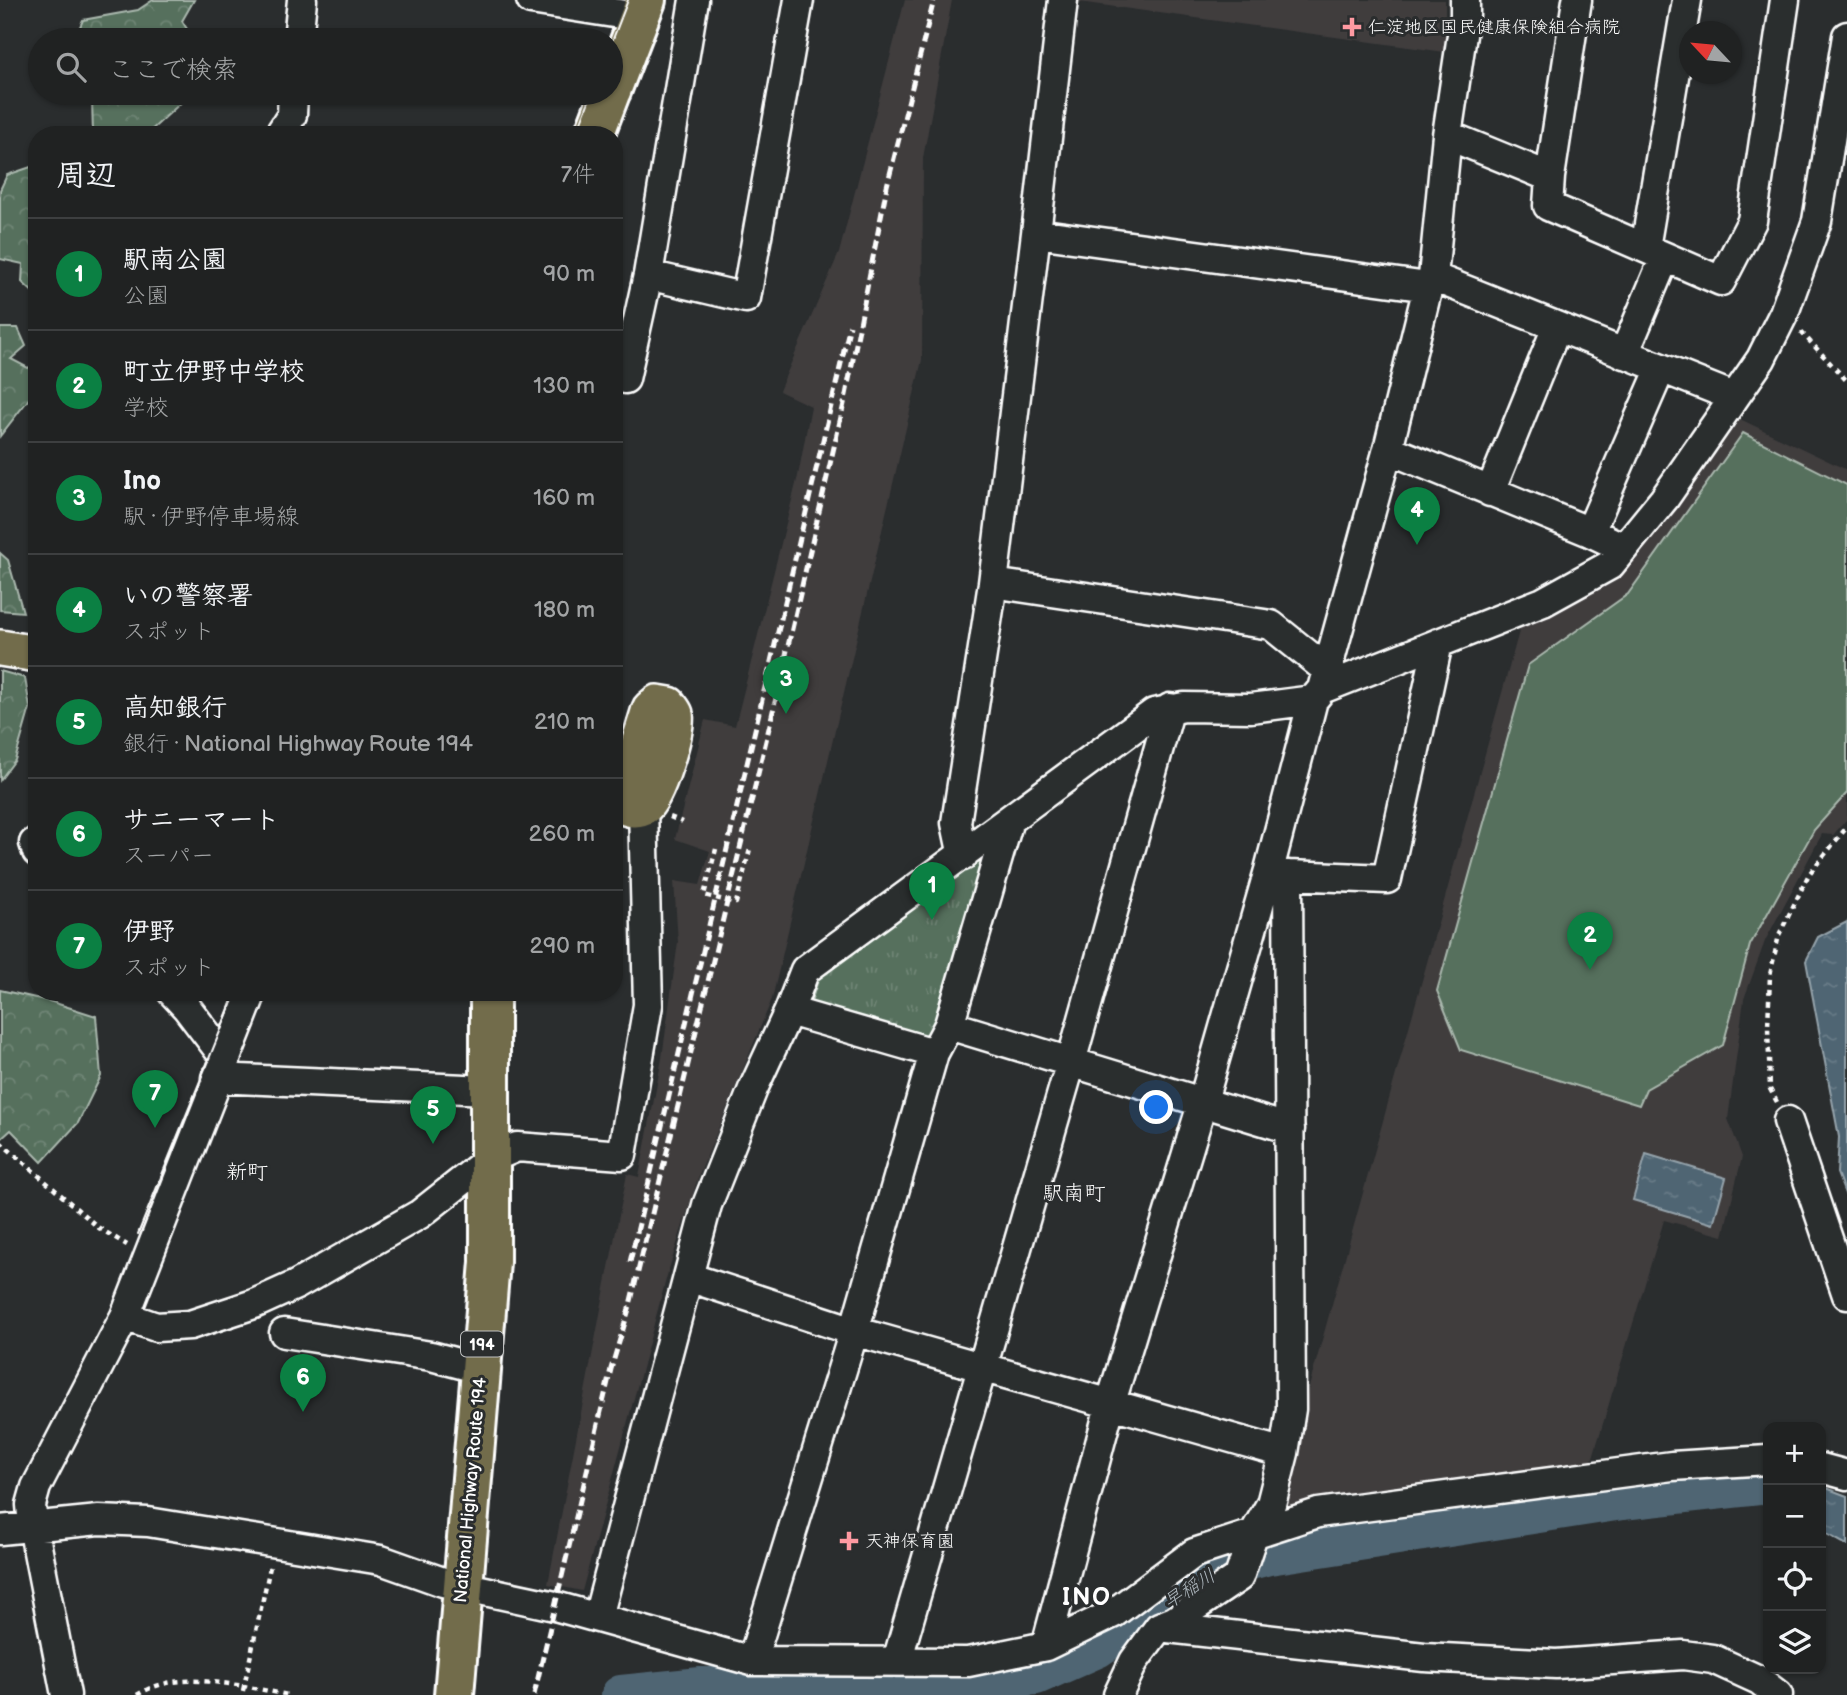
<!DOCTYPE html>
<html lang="ja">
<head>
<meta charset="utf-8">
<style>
  body { margin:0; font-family:"Balsamiq Sans","Klee One",sans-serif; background:#282a2a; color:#f1f3f6 }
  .controls { position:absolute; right:21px; bottom:21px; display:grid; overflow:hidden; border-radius:14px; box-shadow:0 2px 5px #0004 }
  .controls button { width:63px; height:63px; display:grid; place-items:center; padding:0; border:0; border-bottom:2px solid #3d3f40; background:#202222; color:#f1f3f6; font:35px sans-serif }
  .compass { position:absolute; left:1679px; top:21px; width:63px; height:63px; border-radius:50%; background:#202222; box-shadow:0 2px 5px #0004; rotate:296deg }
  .you { position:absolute; left:1157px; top:1108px; width:24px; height:24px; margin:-18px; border:5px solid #fff; border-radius:50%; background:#1a73e8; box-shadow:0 0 0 10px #1a73e833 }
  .badge { display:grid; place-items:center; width:46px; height:46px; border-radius:50%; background:#0b8043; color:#fff; font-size:23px; font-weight:700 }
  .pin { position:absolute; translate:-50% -58px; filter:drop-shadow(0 2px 4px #0008) }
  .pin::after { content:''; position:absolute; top:37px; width:24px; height:21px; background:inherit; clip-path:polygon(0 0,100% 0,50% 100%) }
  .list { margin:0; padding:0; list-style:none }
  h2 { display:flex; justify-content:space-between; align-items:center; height:91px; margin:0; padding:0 28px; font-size:30px }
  h2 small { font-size:23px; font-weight:400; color:#a2a4a5 }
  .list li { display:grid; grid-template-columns:46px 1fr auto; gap:21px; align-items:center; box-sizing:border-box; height:112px; padding:0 28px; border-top:2px solid #3d3f40 }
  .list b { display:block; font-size:26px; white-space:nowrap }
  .list p { margin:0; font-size:23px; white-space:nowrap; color:#a2a4a5 }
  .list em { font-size:23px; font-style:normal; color:#a2a4a5 }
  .icon { flex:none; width:38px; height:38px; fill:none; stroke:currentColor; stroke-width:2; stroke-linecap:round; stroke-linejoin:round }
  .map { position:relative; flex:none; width:1847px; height:1695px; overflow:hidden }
  .search { position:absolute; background:#202222; box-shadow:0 2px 5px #0004; left:28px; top:28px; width:595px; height:77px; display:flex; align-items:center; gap:18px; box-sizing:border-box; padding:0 24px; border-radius:38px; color:#a2a4a5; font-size:26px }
  .panel { position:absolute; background:#202222; box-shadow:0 2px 5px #0004; left:28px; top:126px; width:595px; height:875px; border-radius:28px }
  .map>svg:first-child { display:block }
  .built { fill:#403d3e }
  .forest { fill:url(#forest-crowns); stroke:#aab8ae; stroke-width:2 }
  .park { fill:url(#park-tufts); stroke:#aab8ae; stroke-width:2 }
  .pitch { fill:#56705d; stroke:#aab8ae; stroke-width:2 }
  .water { fill:url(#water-ripples); stroke:#95a3ab; stroke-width:2 }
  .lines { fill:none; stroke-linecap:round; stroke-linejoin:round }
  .river { stroke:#4f6573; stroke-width:40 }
  .minor-casing { stroke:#fff; stroke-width:33 }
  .major-casing { stroke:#fff; stroke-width:40 }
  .highway-casing { stroke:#fff; stroke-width:44 }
  .path { stroke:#fff; stroke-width:4.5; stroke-dasharray:5 5; stroke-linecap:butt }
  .minor { stroke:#2a2d2e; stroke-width:28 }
  .major { stroke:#726c4b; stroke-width:35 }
  .highway { stroke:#726c4b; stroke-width:38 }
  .tram { stroke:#fff; stroke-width:2 }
  .rail { stroke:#fff; stroke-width:5; stroke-dasharray:10 5; stroke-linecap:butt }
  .poi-dot { fill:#ff9aa2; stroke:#2a2d2e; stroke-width:2.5 }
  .labels { text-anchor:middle; stroke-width:6; stroke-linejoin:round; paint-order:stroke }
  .shield { fill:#2a2d2e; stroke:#bfc0c0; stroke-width:2 }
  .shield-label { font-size:16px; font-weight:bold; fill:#fff }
  .poi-label { font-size:18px; fill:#fff; stroke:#2a2d2e; text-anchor:start }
  .street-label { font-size:18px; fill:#fff; stroke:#2a2d2e }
  .water-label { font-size:19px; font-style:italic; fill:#b0bac0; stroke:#2a2d2e }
  .quarter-label { font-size:21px; fill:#fff; stroke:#2a2d2e }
  .district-label { font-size:24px; font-weight:bold; letter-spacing:2px; fill:#fff; stroke:#2a2d2e }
</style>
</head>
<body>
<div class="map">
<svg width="1847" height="1695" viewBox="0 0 1847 1695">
  <defs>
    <pattern id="forest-crowns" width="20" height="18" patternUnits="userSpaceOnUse" patternTransform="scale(1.75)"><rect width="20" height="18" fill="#56705d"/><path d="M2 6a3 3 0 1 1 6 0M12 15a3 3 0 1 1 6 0" fill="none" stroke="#6f8575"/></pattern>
    <pattern id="park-tufts" width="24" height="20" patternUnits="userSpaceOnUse" patternTransform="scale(1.75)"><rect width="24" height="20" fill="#56705d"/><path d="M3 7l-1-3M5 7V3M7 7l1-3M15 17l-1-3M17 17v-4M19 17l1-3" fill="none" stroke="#6f8575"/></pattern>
    <pattern id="water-ripples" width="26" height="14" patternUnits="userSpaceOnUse" patternTransform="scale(1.75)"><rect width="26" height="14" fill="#4f6573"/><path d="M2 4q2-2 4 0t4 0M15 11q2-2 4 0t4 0" fill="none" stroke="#697c88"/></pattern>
  </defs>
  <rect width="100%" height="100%" fill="#2a2d2e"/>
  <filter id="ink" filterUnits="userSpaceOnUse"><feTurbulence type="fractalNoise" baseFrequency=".0143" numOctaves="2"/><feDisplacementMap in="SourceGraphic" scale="14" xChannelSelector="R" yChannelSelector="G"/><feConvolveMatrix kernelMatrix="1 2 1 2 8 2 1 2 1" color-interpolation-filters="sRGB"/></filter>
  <g filter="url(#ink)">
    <!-- built -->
    <path class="built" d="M905 0H952L923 158 922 360 772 999 698 1178 668 1272 582 1591 548 1584 627 1174 639 1177 662 1058 678 942 674 881 700 885 710 851 675 839 705 720 735 726 798 476 811 406 779 391 839 253Z
      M1072 0H1445V52L1072 1Z
      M1740 419 1847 470V819L1833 835 1822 834 1765 941 1744 999 1728 1119 1742 1157 1723 1236 1664 1220 1590 1467 1284 1510 1279 1495 1520 628 1562 608 1610 578 1669 519Z"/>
    <!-- forest -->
    <path class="forest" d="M153 0H194L182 21 194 40H74L83 20 138 10Z
      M88 93H189L186 98 146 135H93L92 98Z
      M37 165V296L22 282 23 264 0 259V190L7 175Z
      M0 328H18L26 346 11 359 28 368 37 364V395H32L0 436Z
      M0 553 8 560 23 612 0 610Z
      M0 671 25 678 30 708 15 760 0 780Z
      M0 990 49 1001 96 1016 101 1076 78 1123 42 1162 11 1130 0 1140Z"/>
    <!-- park -->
    <path class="park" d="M975 860 987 864 934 1036 921 1041 810 1005 819 977Z"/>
    <!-- pitch -->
    <path class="pitch" d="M1743 433 1847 485V793L1814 830 1750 945 1723 1045 1646 1089 1639 1105 1461 1050 1437 991 1528 665 1628 594Z"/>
    <!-- water -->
    <path class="water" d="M1847 922V1199L1837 1173 1839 1137 1806 961 1818 937Z
      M1646 1154 1726 1178 1713 1224 1633 1200Z
      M1768 1482V1503L1748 1493Z
      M1821 1486 1847 1496V1545L1821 1531Z"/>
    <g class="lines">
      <!-- river -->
      <path class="river" d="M621 1695 701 1687 927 1686 1036 1675 1097 1648 1171 1597 1217 1569 1269 1555 1622 1500 1768 1484"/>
      <defs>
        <path id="minor" d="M531 0 639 17
          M694 0 648 275 746 298 799 0
          M298 40 302 0
          M279 135 292 115 293 93
          M1447 135 1550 177 1548 206 1721 281 1752 221 1785 0
          M1550 177 1577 0
          M1036 233 1063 0
          M1645 248 1687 0
          M1433 277 1447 135 1465 15V0
          M1624 354 1665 257
          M625 379 648 275
          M1388 449 1590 532 1624 548
          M1490 492 1557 327
          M1590 532 1661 368
          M993 583 1271 625 1327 670
          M1322 689 1543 602 1610 565 1664 499 1761 359 1784 313 1817 221 1847 36
          M34 843 37 852
          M963 856 956 823 993 583 1036 233 1428 287
          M1272 871 1288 875 1387 879 1438 643
          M172 992 187 1008 225 1058
          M789 1011 934 1053
          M949 1025 1290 1129
          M216 1078 488 1090
          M1788 1121 1847 1295
          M688 1277 854 1331 1284 1453
          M125 1316 156 1327 190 1325 254 1304 296 1285 420 1214 491 1158 517 1147 622 1155 648 1005 643 807
          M284 1333 431 1356 480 1369
          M1821 1468 1847 1475
          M0 1530 99 1520 148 1522 381 1560 443 1582 555 1606 752 1661 968 1662 1046 1646 1114 1613 1194 1553 1318 1513 1672 1466 1768 1460
          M598 1617 707 1205 753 1089 789 1011 805 970 1154 713 1184 707 1251 708 1313 700
          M1159 1627 1424 1657 1556 1664 1683 1655 1713 1659 1759 1680 1778 1695
          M1046 1646 1111 1402 1203 1101 1269 870 1313 700 1322 689 1388 449 1428 287 1433 277 1734 397
          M752 1661 854 1331 934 1053 949 1025 1009 820
          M897 1661 1071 1062 1170 708
          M66 1695 33 1526 31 1505 36 1487 125 1316 252 992
          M1118 1695 1134 1661 1159 1627 1174 1621 1239 1577 1253 1535 1271 1504 1284 1453 1291 1409 1288 875"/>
        <path id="major" d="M0 648 37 654
          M614 791 628 780 650 709 657 703 669 705C671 708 674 711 675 714 679 727 656 798 645 806 634 813 624 806 614 802"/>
        <path id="highway" d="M611 91 646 0
          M594 135 610 93
          M454 1695 490 1262V992"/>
      </defs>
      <!-- minor casing -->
      <use href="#minor" class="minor-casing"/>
      <!-- major casing -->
      <use href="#major" class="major-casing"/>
      <!-- highway casing -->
      <use href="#highway" class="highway-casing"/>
      <!-- path -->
      <path class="path" d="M1801 332 1847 381
        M670 817 682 822
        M716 849 704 895 736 903 750 849
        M1777 1102 1770 1089 1768 1027 1770 975 1779 935 1809 874 1847 827
        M0 1142 99 1228 127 1245
        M270 1567 244 1686 288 1695
        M137 1695C171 1674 207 1681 244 1686L242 1695"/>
      <!-- minor -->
      <use href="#minor" class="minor"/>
      <!-- major -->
      <use href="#major" class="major"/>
      <!-- highway -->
      <use href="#highway" class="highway"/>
      <!-- tram -->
      <path class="tram" d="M611 44 628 0
        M576 135 592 93
        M138 1234 236 992"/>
      <!-- rail -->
      <path class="rail" d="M630 1262 850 325
        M534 1695 611 1369 629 1309 770 724 846 395 887 186 934 0"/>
    </g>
  </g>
  <!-- markers -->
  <g class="poi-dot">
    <path d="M1348.5 16.5h7v7h7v7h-7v7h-7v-7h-7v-7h7z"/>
    <path d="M845.5 1530.5h7v7h7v7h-7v7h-7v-7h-7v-7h7z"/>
  </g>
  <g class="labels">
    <!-- shield labels -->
    <rect class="shield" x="461" y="1331.5" width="42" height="25" rx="5"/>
    <g class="shield-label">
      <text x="482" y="1350">194</text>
    </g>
    <!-- poi labels -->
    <g class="poi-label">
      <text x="1368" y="33">仁淀地区国民健康保険組合病院</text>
      <text x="865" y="1547">天神保育園</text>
    </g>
    <!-- street labels -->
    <g class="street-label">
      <text transform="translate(470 1490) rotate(-85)" y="6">National Highway Route 194</text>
    </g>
    <!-- water labels -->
    <g class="water-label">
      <text transform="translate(1189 1588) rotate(-32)" y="7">早稲川</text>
    </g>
    <!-- quarter labels -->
    <g class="quarter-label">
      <text x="247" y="1179">新町</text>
      <text x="1074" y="1200">駅南町</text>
    </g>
    <!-- district labels -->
    <g class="district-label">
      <text x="1087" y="1605">INO</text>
    </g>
  </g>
</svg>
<div class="controls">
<button>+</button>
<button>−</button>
<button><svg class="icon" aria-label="locate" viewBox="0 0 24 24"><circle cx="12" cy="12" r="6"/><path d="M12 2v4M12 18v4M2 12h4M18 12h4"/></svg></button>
<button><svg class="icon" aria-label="layers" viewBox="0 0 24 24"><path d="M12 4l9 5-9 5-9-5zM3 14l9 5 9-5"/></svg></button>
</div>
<svg class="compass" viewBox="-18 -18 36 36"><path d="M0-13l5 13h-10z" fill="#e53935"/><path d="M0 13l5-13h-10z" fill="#a2a4a5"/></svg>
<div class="you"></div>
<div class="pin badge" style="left:932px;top:920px">1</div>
<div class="pin badge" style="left:1590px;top:970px">2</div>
<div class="pin badge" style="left:786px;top:714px">3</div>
<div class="pin badge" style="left:1417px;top:545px">4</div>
<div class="pin badge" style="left:433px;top:1144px">5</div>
<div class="pin badge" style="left:303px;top:1412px">6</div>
<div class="pin badge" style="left:155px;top:1128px">7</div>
<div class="search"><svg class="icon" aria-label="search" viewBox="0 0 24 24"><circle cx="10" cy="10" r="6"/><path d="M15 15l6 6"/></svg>ここで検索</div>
<section class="panel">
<h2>周辺<small>7件</small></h2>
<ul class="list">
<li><span class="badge">1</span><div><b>駅南公園</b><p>公園</p></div><em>90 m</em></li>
<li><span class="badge">2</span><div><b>町立伊野中学校</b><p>学校</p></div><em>130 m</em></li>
<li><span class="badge">3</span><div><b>Ino</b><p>駅 · 伊野停車場線</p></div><em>160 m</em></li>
<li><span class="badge">4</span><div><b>いの警察署</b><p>スポット</p></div><em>180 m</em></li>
<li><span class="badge">5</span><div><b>高知銀行</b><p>銀行 · National Highway Route 194</p></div><em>210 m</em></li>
<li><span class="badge">6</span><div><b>サニーマート</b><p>スーパー</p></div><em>260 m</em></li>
<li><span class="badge">7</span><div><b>伊野</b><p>スポット</p></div><em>290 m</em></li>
</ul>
</section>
</div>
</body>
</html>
